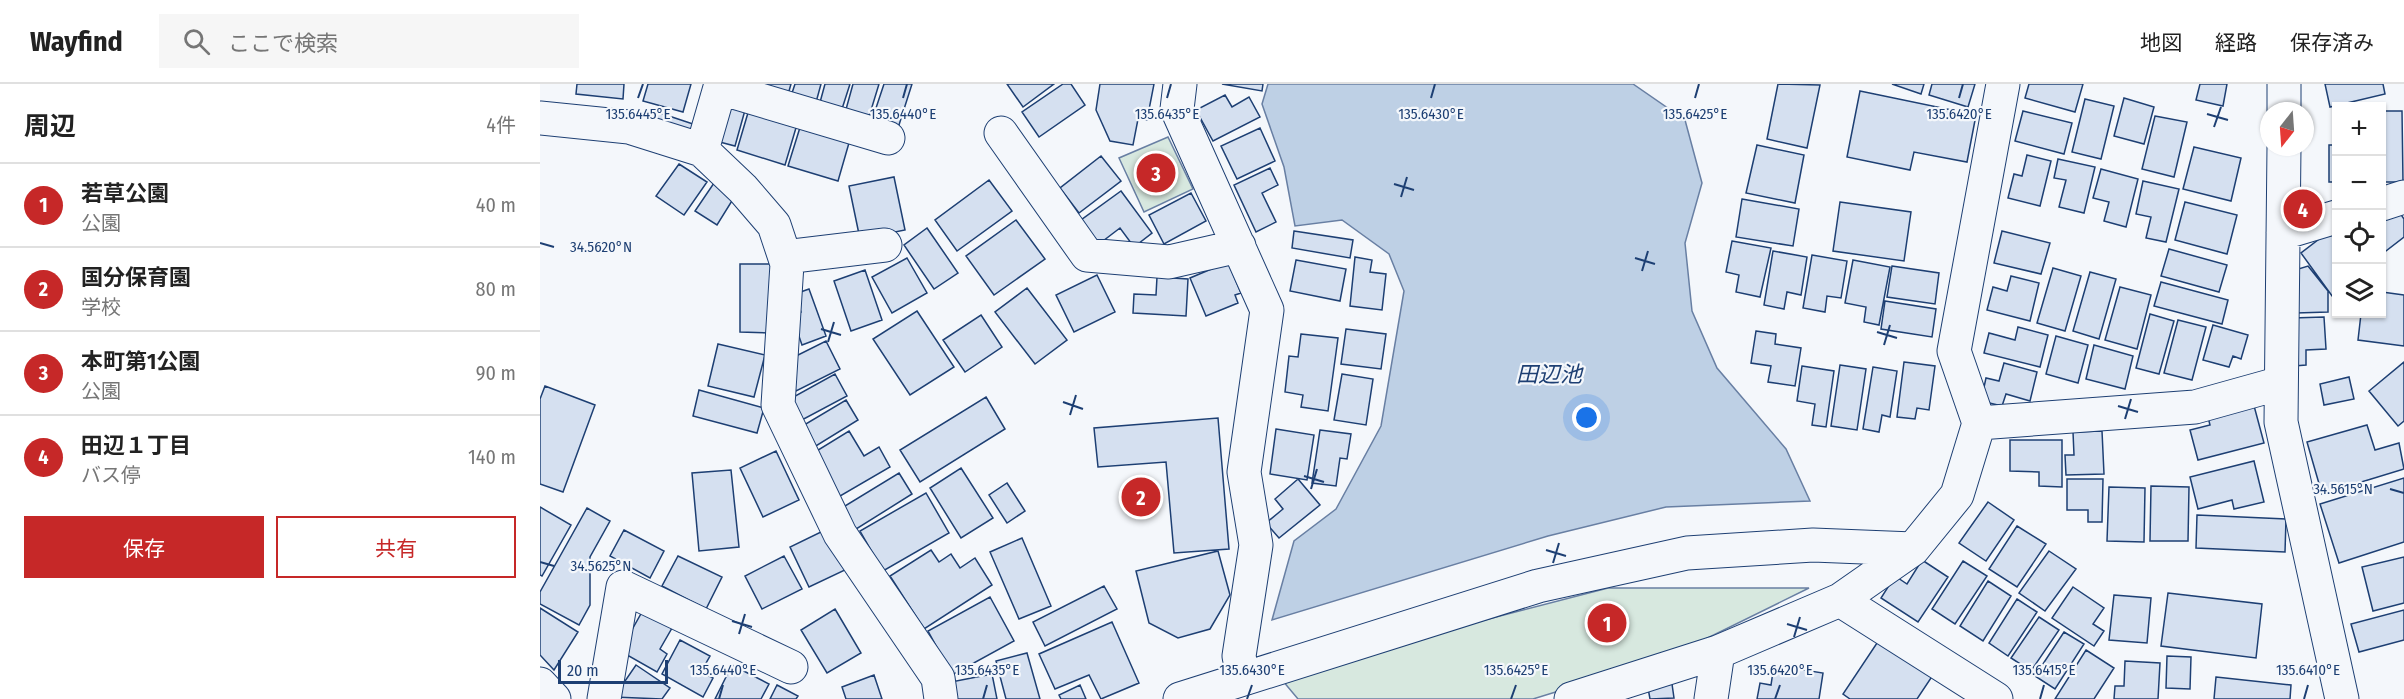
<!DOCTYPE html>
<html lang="ja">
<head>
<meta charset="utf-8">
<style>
  body { margin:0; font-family:"Fira Sans Condensed","Noto Sans JP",sans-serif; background:#f6f6f6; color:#222 }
  .controls { position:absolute; right:18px; top:18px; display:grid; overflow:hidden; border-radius:0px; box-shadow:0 2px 4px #0004 }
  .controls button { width:54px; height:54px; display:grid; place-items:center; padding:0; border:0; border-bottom:2px solid #e0e0e0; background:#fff; color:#222; font:30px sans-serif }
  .compass { position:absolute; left:1720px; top:18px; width:54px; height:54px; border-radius:50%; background:#fff; box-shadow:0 2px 4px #0004; rotate:197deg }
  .scale { position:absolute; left:18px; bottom:15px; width:110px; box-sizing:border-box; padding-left:6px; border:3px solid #1d3f73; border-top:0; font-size:16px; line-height:21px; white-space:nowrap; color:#1d3f73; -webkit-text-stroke:4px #f4f7fb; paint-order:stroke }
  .you { position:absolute; left:1047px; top:334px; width:21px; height:21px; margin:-15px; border:4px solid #fff; border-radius:50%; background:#1a73e8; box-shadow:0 0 0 9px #1a73e833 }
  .badge { display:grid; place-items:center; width:39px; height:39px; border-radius:50%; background:#c62828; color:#fff; font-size:20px; font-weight:700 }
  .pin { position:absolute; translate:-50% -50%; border:3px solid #fff; box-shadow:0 2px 6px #0006 }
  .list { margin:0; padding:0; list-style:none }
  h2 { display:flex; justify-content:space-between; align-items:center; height:78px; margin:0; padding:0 24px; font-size:26px }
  h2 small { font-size:20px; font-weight:400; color:#767676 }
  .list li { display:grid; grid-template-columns:39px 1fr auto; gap:18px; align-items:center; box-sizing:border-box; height:84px; padding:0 24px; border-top:2px solid #e0e0e0 }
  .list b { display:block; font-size:22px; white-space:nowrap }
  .list p { margin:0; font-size:20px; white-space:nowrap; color:#767676 }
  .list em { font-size:20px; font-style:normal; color:#767676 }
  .actions { display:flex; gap:12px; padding:18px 24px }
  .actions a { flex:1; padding:14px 0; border:2px solid #c62828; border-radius:0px; text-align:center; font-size:21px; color:#c62828 }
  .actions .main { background:#c62828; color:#fff }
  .icon { flex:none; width:33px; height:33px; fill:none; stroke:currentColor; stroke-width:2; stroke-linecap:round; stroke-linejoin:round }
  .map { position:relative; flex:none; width:1864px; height:615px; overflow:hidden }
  header { display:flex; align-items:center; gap:36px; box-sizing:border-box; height:84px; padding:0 30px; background:#fff; border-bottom:2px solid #e0e0e0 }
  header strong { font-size:28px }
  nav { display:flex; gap:33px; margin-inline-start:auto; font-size:21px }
  .search { width:420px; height:54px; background:#f6f6f6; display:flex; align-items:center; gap:15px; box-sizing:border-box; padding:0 21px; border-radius:0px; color:#767676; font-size:22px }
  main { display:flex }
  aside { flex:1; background:#fff }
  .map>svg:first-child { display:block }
  .green { fill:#d7e8df; stroke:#687fa3; stroke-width:1.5 }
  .water { fill:#bed0e5; stroke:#687fa3; stroke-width:1.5 }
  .building { fill:#d5e0f0; stroke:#1d3f73; stroke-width:1.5 }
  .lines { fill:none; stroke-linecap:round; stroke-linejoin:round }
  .minor-casing { stroke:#1d3f73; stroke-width:35 }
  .minor { stroke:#f4f7fb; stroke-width:33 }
  .ticks { fill:none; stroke:#1d3f73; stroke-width:2 }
  .labels { text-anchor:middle; stroke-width:4.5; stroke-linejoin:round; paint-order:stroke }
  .water-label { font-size:22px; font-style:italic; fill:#1d3f73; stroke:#f4f7fb }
  .ticks-label { font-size:15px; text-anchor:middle; fill:#1d3f73; stroke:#f4f7fb; stroke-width:4.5; stroke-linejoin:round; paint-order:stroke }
</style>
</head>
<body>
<header>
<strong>Wayfind</strong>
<div class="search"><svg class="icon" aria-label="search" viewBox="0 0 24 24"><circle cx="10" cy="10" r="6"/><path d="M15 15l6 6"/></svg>ここで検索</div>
<nav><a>地図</a><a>経路</a><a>保存済み</a></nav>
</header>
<main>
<aside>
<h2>周辺<small>4件</small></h2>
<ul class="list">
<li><span class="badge">1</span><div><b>若草公園</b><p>公園</p></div><em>40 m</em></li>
<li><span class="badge">2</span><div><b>国分保育園</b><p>学校</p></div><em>80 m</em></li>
<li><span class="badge">3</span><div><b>本町第1公園</b><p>公園</p></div><em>90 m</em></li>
<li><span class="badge">4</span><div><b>田辺１丁目</b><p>バス停</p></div><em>140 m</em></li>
</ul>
<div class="actions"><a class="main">保存</a><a>共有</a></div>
</aside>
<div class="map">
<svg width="1864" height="615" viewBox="0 0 1864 615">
  <rect width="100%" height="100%" fill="#f4f7fb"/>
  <!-- green -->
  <path class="green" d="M628 53 653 105 604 128 579 74Z
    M1068 504H1269L1129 573 993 615H758L737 590Z"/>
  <!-- water -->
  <path class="water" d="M728 0H1093L1145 36 1162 99 1145 159 1152 227 1177 284 1246 365 1270 417 1126 423 1008 452 732 536 754 457 796 425 841 342 864 207 849 170 802 136 755 142 744 83 722 20Z"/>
  <!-- building -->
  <path class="building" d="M37 0H84L83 15 36 10Z
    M108 0H151L143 28 103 17Z
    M224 0H251L247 14Z
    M255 0H281L275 22 250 15Z
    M285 0H310L301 28 279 22Z
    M313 0H339L328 36 305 29Z
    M344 0H372L358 44 332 36Z
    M467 0H514L483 23Z
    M523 0H531L545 21 499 53 482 28Z
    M560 0H614L607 36 598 35 593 61 570 57 556 26Z
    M682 0H723L722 7Z
    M1238 0 1280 1 1267 64 1227 55Z
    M1352 0H1384L1381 10Z
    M1392 0H1435L1428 23 1389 11Z
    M1489 0H1543L1535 28 1485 14Z
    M1660 0H1687L1683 22 1656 16Z
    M1785 0H1843L1845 10 1790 23Z
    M1320 7 1436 31 1427 78 1374 68 1370 86 1307 73Z
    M685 11 692 23 709 13 720 33 673 57 656 26Z
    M184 13 207 19 195 62 172 56Z
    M1584 14 1614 23 1604 60 1574 52Z
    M1545 15 1574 22 1561 75 1532 68Z
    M210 22 258 37 245 81 197 66Z
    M114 27 156 41 152 55 109 41Z
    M1483 27 1532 39 1524 70 1475 57Z
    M1842 27H1862L1863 98H1842Z
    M1615 32 1647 38 1634 93 1602 85Z
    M262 37 311 52 298 97 248 82Z
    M720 44 735 77 697 95 681 62Z
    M1217 61 1264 71 1255 119 1206 109Z
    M1789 61H1796V98H1789Z
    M1654 63 1701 74 1691 117 1643 105Z
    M1487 71 1511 77 1500 122 1468 114 1474 90 1482 92Z
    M561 72 581 97 539 129 520 104Z
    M1518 75 1555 83 1544 129 1519 123 1526 96 1514 94Z
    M139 80 167 98 144 131 116 112Z
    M730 84 738 101 722 109 736 138 716 148 694 101Z
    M1561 85 1598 95 1586 143 1564 137 1569 118 1553 114Z
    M354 93 365 146 320 155 309 102Z
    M449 96 472 127 417 167 395 136Z
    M1603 97 1639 105 1626 158 1606 154 1611 133 1596 130Z
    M174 99 195 112 177 141 155 127Z
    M581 107 612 149 594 163 580 144 559 160 541 136Z
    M651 109 666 137 624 160 609 131Z
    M1202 115 1259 125 1253 162 1196 153Z
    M1300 118 1371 128 1364 177 1293 167Z
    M1645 118 1697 131 1687 170 1635 156Z
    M1858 126 1864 135V153L1842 170V129Z
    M476 136 505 175 454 211 426 172Z
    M387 144 418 189 394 205 364 161Z
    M1791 146 1796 152 1795 216 1761 169Z
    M754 147 813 156 810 174 752 164Z
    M1462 147 1510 159 1501 190 1454 179Z
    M1192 157 1231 164 1220 213 1196 208 1199 191 1186 188Z
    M1629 165 1687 181 1679 208 1621 192Z
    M1233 167 1267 173 1261 211 1247 208 1244 225 1224 221Z
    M1272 171 1307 177 1301 214 1287 212 1285 228 1263 224Z
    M815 173 832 176 830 188 846 190 842 226 810 222Z
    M367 174 387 209 352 229 332 193Z
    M756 176 806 185 800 217 750 207Z
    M1313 176 1350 183 1339 241 1324 238 1326 223 1305 219Z
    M688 178 701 209 695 211 698 219 666 232 650 194Z
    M200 180H232V249L200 248Z
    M1352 182 1399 189 1395 220 1347 213Z
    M1768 182 1788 207V228L1756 229 1755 186Z
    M1513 184 1541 192 1525 247 1497 239Z
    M325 186 342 236 311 247 294 197Z
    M1550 188 1576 195 1559 255 1533 247Z
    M557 191 575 228 534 248 516 211Z
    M1471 192 1499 199 1490 237 1447 226 1453 203 1467 207Z
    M617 193 648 195 646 232 593 229 594 210 616 211Z
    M1621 198 1688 216 1682 240 1614 222Z
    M1580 203 1611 211 1597 265 1565 256Z
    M487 204 527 256 495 280 455 228Z
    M269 205 286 252 262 261 252 232 261 228 255 210Z
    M1842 208 1864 211V262L1818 256 1821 230H1842Z
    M1345 217 1396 225 1392 253 1341 245Z
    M377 227 414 283 370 311 333 255Z
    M1610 230 1634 237 1619 290 1596 284Z
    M441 231 462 263 425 288 403 256Z
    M1784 233 1786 265 1766 266V281L1754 282 1752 234Z
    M1638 236 1666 243 1652 296 1624 289Z
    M1673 241 1708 251 1701 275 1693 272 1689 283 1663 276Z
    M1478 243 1508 251 1500 283 1444 269 1449 249 1475 256Z
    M806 245 846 250 841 285 801 280Z
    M1216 247 1236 250 1235 260 1261 264 1255 302 1228 298 1231 282 1211 279Z
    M761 250 798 254 788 327 761 323 763 311 745 308 749 272 758 273Z
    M1516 252 1548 261 1538 299 1506 290Z
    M286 257 300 285 256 307 248 289 250 275Z
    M178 260 225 271 214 313 168 302Z
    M1554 261 1593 272 1585 305 1546 295Z
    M1364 278 1395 282 1389 326 1377 324 1375 335 1357 333Z
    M1864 278V337L1858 342 1829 307Z
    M1464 279 1497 288 1490 317 1466 310 1462 322 1441 317 1446 294 1459 297Z
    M1300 281 1326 285 1317 346 1291 342Z
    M1262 282 1294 287 1286 343 1272 341 1275 320 1257 317Z
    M1333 283 1357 287 1350 333 1342 331 1339 348 1323 345Z
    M295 290 307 312 260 337 248 316Z
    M802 290 833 295 826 341 794 336Z
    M1809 293 1814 315 1784 321 1780 300Z
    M5 302 55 321 23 408 0 400V315Z
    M159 306 224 324 217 349 153 332Z
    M446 313 465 345 380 398 360 366Z
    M306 316 318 336 271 365 259 344Z
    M1713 318 1724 359 1658 376 1650 346 1670 341 1667 329Z
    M678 334 689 465 634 469 626 378 558 383 554 344Z
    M1827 341 1835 366 1859 359 1864 385 1782 410 1767 358Z
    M736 345 774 351 767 396 730 390Z
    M780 346 811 350 807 375 800 374 796 402 772 399Z
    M309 347 324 372 339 363 350 383 295 415 270 371Z
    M1562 347 1564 390 1526 391 1525 371H1534L1533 348Z
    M1470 356H1522V403L1499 402V388L1470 387Z
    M236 367 259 416 223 433 200 384Z
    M1714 377 1724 418 1694 425 1692 416 1658 425 1650 393Z
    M421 384 453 434 421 454 390 404Z
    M191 386 199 463 159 467 152 389Z
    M359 389 372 410 313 447 300 425Z
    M1864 394V458L1799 479 1780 420Z
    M758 395 780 421 739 454 726 439 743 425 735 415Z
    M1527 395H1563L1562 438H1548V426H1527Z
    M467 399 485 427 467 439 449 411Z
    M1611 402 1649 403 1648 457H1610Z
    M1569 403 1605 404 1604 458 1567 457Z
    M386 409 409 449 343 487 320 447Z
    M1448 418 1474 436 1446 477 1419 459Z
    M0 423 31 441 2 492 0 491Z
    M47 424 70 437 50 473V521L39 541 0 520V508Z
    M1657 431 1746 435 1745 468 1656 464Z
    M1477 442 1506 460 1477 503 1449 485Z
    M84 446 124 467 110 494 70 472Z
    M285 446 305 486 269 503 250 463Z
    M482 454 511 522 479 535 450 468Z
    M391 466 399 478 411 470 420 484 435 474 452 501 384 545 350 492Z
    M678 467 690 511 670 545 638 554 609 539 596 487Z
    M1509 467 1536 485 1505 527 1479 509Z
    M138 472 182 493 166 525 122 502Z
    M244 472 262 505 222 525 205 492Z
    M1864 473V519L1833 527 1822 483Z
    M1382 476 1408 493 1378 538 1341 514 1355 492 1367 500Z
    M1423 477 1447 492 1415 540 1392 525Z
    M1448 497 1471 512 1443 557 1420 542Z
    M564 502 577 525 505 562 493 538Z
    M1533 503 1564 524 1553 540 1564 547 1554 562 1512 534Z
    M1628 509 1722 520 1716 574 1621 562Z
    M1574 511 1611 514 1607 559 1569 556Z
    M450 513 474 557 412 591 388 547Z
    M1477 515 1497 528 1468 572 1449 559Z
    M0 524 38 548 14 586 0 571Z
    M295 525 321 569 287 589 261 546Z
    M1864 526V556L1819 568 1811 540Z
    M102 528 132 544 120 565 127 570 117 588 80 567Z
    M1499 533 1519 546 1491 587 1471 574Z
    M572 538 599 599 561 615 549 591 515 605 499 570Z
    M1524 548 1544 560 1515 605 1495 592Z
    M140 556 170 572 161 588 173 594 163 613 122 590Z
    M1339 556 1393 591 1377 615H1310L1303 610Z
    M1546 566 1574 584 1554 615H1515Z
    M487 569 500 615H466L456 577Z
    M1627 572 1651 573 1650 605 1626 604Z
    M1585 577 1620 579 1618 615H1574L1575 602H1584Z
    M96 581 130 604 122 615 74 613Z
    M192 581 229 600 221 615H175Z
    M1234 581 1283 589 1279 615H1217L1220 599 1231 601Z
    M452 590 457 615H414L411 598Z
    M334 591 342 615H306L302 603Z
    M1676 593 1751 601 1750 615H1674Z
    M1132 600 1134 614 1110 615 1108 604Z
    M237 601 258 612 256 615H230Z
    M540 601 546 615H521L519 611Z"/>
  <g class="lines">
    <defs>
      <path id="minor" d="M640 0 637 25 727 226 704 388 716 461 699 572 703 593
        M180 4 348 54
        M1744 27V0
        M0 34 89 43 162 66 203 105 234 141 247 180 238 321 300 450 398 594 401 615
        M461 49 547 171 629 178 699 162
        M1744 63 1741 338 1802 615
        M162 66 181 0
        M1842 120 1864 113
        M1743 149 1796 133
        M245 173 345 161
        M1439 339 1655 323 1741 299
        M1300 516 1456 615
        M1178 568 1300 516 1373 465 1417 411 1439 339 1414 267 1463 0
        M0 600 14 615
        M64 615 83 503 251 583
        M640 615 998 502 1147 469 1273 461 1373 465
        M1031 615 1178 568 1171 615"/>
    </defs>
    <!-- minor casing -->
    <use href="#minor" class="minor-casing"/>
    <!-- minor -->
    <use href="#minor" class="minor"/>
  </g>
  <!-- ticks -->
  <path class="ticks" d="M98 14 103 0M363 14 367 0M627 14 631 0M891 14 895 0M1155 14 1159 0M1419 14 1423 0M1667 30 1688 36M1674 43 1681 23M854 100 874 106M861 113 867 93M0 159 14 163M1095 174 1115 180M1102 187 1108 167M281 245 301 251M1337 248 1357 254M288 258 294 238M1344 261 1350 241M523 318 543 325M1578 322 1598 328M530 331 536 311M1585 335 1591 315M764 392 784 398M771 405 777 385M1850 405 1864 409M1006 466 1026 472M0 478 14 482M1013 479 1019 459M192 537 212 543M1247 540 1267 546M199 550 205 530M1254 553 1260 533M179 615 183 601M443 615 447 601M707 615 712 601M971 615 976 601M1235 615 1240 601M1500 615 1504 601M1764 615 1768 601"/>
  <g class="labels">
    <!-- water labels -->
    <g class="water-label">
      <text x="1009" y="298">田辺池</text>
    </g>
  </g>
  <g class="ticks-label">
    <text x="98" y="35">135.6445°E</text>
    <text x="363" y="35">135.6440°E</text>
    <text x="627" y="35">135.6435°E</text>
    <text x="891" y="35">135.6430°E</text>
    <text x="1155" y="35">135.6425°E</text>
    <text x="1419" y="35">135.6420°E</text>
    <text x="61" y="168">34.5620°N</text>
    <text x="1803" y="410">34.5615°N</text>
    <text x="61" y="487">34.5625°N</text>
    <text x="183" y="591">135.6440°E</text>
    <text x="447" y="591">135.6435°E</text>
    <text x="712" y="591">135.6430°E</text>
    <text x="976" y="591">135.6425°E</text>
    <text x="1240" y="591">135.6420°E</text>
    <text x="1504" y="591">135.6415°E</text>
    <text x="1768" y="591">135.6410°E</text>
  </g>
</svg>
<div class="controls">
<button>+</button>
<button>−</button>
<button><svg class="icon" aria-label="locate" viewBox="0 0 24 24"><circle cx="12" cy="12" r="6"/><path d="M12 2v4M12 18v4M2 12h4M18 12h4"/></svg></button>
<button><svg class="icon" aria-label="layers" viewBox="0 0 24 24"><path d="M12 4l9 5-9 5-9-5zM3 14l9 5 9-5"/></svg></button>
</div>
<svg class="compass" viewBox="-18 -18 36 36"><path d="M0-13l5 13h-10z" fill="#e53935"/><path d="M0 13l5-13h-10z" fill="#767676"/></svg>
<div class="scale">20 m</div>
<div class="you"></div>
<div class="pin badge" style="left:1067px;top:539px">1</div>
<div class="pin badge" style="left:601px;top:413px">2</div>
<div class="pin badge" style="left:616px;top:89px">3</div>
<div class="pin badge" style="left:1763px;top:125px">4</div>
</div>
</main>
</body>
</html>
